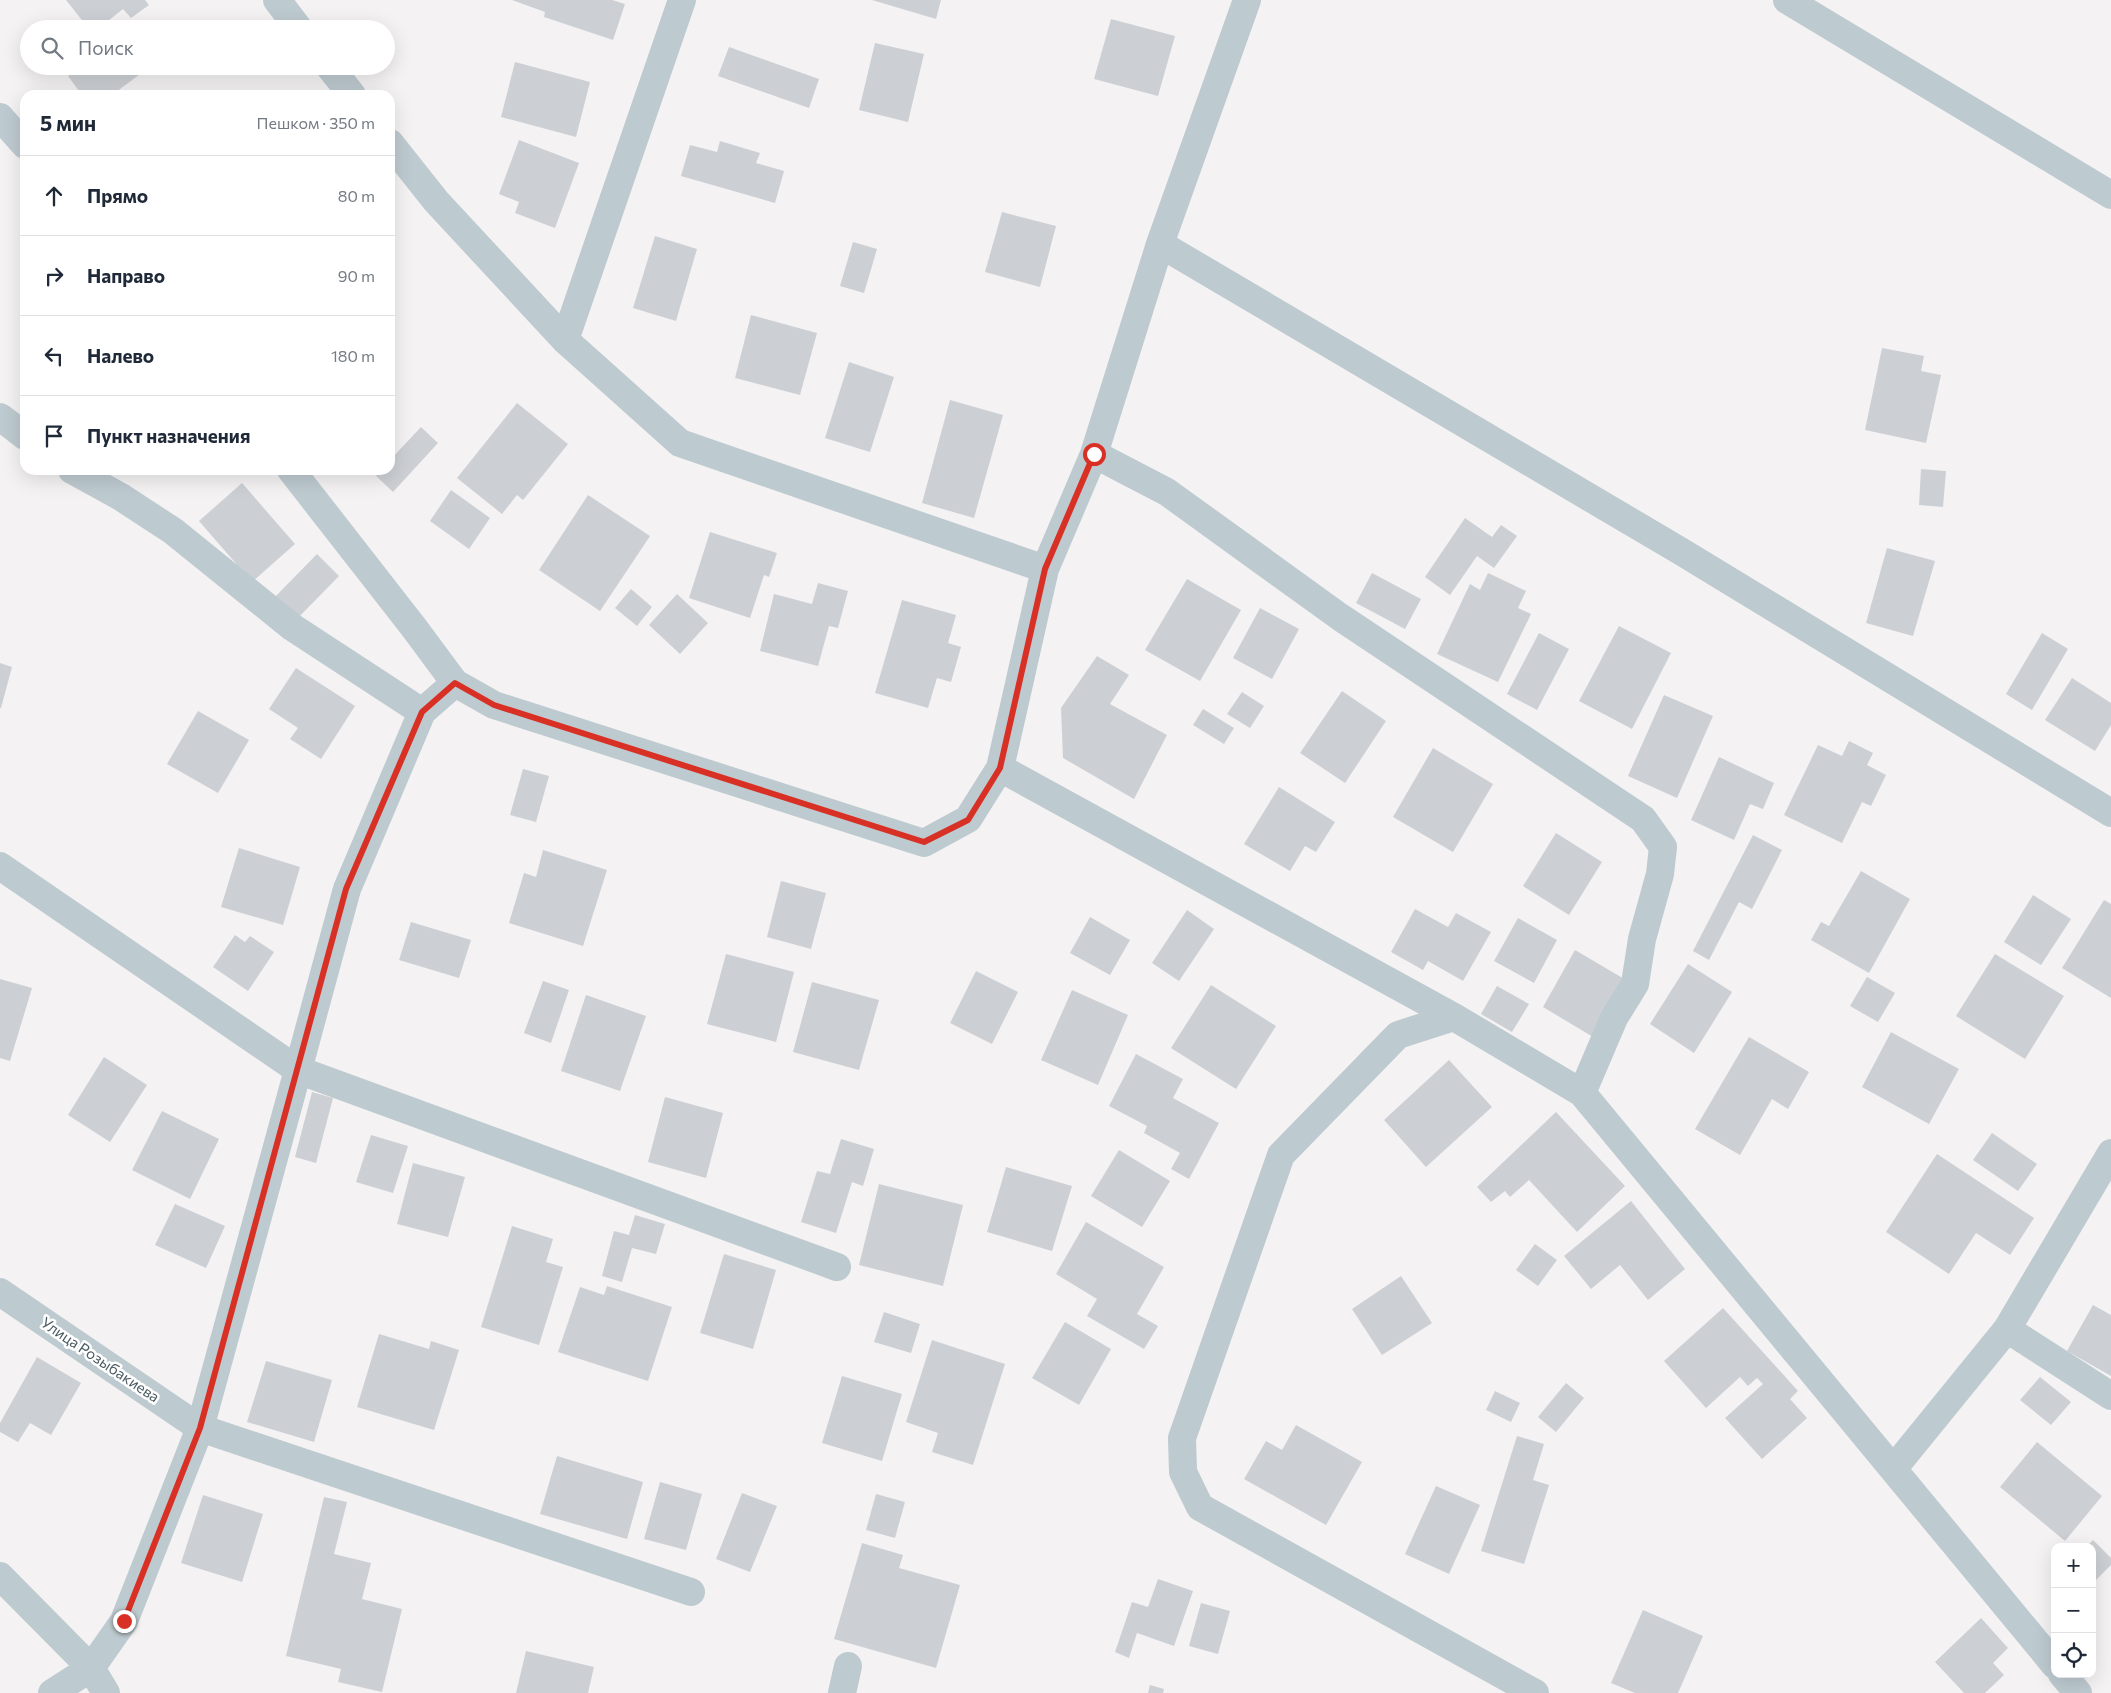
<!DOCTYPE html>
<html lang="ru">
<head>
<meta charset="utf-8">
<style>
  body { margin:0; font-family:Commissioner,sans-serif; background:#f2f2f3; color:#1f2937 }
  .controls { position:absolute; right:15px; bottom:15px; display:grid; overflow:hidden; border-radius:10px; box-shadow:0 5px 20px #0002 }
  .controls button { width:45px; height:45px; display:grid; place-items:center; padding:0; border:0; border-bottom:1px solid #e0e1e3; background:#fff; color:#1f2937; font:25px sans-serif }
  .stop { position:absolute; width:15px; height:15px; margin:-11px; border:4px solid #d93025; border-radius:50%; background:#fff }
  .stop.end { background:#d93025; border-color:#fff; box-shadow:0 1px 5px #0008 }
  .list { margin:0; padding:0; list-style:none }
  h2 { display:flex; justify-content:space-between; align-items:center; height:65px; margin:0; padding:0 20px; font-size:21px }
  h2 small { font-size:16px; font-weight:400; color:#747a83 }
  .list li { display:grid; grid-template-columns:32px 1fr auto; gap:15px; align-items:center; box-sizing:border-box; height:80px; padding:0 20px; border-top:1px solid #e0e1e3 }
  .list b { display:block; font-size:19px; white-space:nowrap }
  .list em { font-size:16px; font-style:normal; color:#747a83 }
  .icon { flex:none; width:28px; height:28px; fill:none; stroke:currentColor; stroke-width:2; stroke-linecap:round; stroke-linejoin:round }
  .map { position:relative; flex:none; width:2111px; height:1693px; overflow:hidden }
  .search { position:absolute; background:#fff; box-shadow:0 5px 20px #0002; left:20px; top:20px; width:375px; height:55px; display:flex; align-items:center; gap:12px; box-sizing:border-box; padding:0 18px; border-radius:28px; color:#747a83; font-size:19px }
  .panel { position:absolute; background:#fff; box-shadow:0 5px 20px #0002; left:20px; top:90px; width:375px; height:385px; border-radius:15px }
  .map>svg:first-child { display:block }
  .building { fill:#ccd0d4 }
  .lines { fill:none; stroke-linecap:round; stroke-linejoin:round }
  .minor { stroke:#bdcacf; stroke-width:28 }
  .route { stroke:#d93025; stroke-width:6 }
  .labels { text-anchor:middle; stroke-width:5; stroke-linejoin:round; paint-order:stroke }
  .street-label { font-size:15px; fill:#495a60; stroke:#fff }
</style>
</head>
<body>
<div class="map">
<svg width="2111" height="1693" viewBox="0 0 2111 1693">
  <rect width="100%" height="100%" fill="#f4f2f3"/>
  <!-- building -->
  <path class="building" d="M66 0H145L149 5 131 18 123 9 98 29H89Z
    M512 0H612L625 4 613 40 544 17 545 12Z
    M872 0H941L936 19Z
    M1111 19 1175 36 1158 96 1094 79Z
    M875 43 924 54 908 122 859 110Z
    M729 47 819 79 809 108 718 76Z
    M515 62 590 82 576 137 501 117Z
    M82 66H151L112 95H105L102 91 97 95H82L68 76Z
    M519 140 579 163 555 228 515 213 519 202 499 194Z
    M720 141 760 153 756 163 784 171 775 203 681 176 690 145 717 152Z
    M1002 212 1056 226 1040 287 985 272Z
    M655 236 697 249 676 321 633 308Z
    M853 242 877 249 864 293 840 286Z
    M751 315 817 333 800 395 735 378Z
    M1882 348 1924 356 1921 371 1941 375 1926 443 1865 430Z
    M849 362 894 377 870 452 825 438Z
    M950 400 1003 415 974 518 922 503Z
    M517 403 568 444 523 500 517 495 502 514 457 478Z
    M421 427 438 443 393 492 376 476 381 470H390V460Z
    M1921 469 1946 471 1943 507 1919 505Z
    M242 483 295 544 252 582 199 521Z
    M451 490 490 518 469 549 430 521Z
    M588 495 650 536 600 611 539 570Z
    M1465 518 1492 537 1501 525 1517 536 1494 568 1477 556 1450 595 1425 577Z
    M710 532 777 553 769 577 764 575 750 618 689 598Z
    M1887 548 1935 561 1913 636 1866 623Z
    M317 554 339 576 294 622 272 600Z
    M1372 573 1421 599 1405 629 1356 603Z
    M1488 573 1526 591 1518 608 1531 614 1498 682 1437 654 1470 584 1480 590Z
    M1187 579 1241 610 1200 681 1145 650Z
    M818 583 848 591 838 628 829 626 818 666 760 651 774 594 812 604Z
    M631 589 652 607 637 626 615 608Z
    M677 594 708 623 680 654 649 625Z
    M902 600 956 615 948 643 961 647 951 682 937 678 928 708 875 693Z
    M1260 608 1299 629 1272 679 1233 658Z
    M1619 626 1671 653 1632 729 1579 701Z
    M1539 633 1569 649 1537 710 1507 694Z
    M2042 633 2068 649 2032 710 2006 694Z
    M1097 656 1129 675 1110 704 1167 735 1134 799 1063 758 1061 708Z
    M0 663 12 667 1 708H0Z
    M296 668 355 706 321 759 290 739 298 728 269 709Z
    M2072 678 2111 703V725L2095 751 2045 720Z
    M1342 691 1386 721 1345 783 1300 753Z
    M1242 692 1264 706 1250 728 1227 714Z
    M1664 695 1713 716 1677 798 1628 776Z
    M1203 709 1234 728 1224 744 1193 725Z
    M198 711 249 740 218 793 167 764Z
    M1849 741 1873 753 1867 765 1886 775 1871 806 1862 802 1842 843 1784 815 1818 745 1842 756Z
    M1433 748 1493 784 1453 852 1393 817Z
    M1719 757 1774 783 1763 809 1750 804 1734 840 1691 820Z
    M523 769 549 776 536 822 510 815Z
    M1279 787 1335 822 1316 852 1305 846 1290 871 1244 844Z
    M1556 833 1602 862 1569 915 1523 886Z
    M1753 835 1782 850 1752 909 1739 902 1709 960 1693 951Z
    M239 848 300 867 283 925 221 907Z
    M543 850 607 870 583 946 509 923 524 873 536 877Z
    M1861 871 1910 899 1869 973 1811 940 1821 922 1829 926Z
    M781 881 826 893 811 949 767 937Z
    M2033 895 2071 919 2041 965 2004 942Z
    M2104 900 2111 904V998L2062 968Z
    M1415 909 1448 927 1456 913 1491 932 1463 981 1428 961 1423 970 1391 952Z
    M1187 910 1214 929 1179 981 1152 963Z
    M1090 917 1130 940 1110 975 1070 953Z
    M1518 918 1557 940 1534 983 1494 961Z
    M411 922 471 940 459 978 399 960Z
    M235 935 245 942 250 936 274 952 248 991 213 967Z
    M1575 950 1626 980 1593 1037 1543 1007Z
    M726 954 794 972 776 1042 707 1024Z
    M1995 954 2064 996 2025 1059 1956 1016Z
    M1688 964 1732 992 1694 1053 1650 1024Z
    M976 971 1018 992 992 1044 950 1023Z
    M1867 977 1895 993 1878 1022 1850 1006Z
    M0 979 32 988 10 1061 0 1058Z
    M543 981 569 990 551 1043 524 1033Z
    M812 982 879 1000 859 1070 793 1052Z
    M1211 985 1276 1026 1236 1089 1171 1048Z
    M1497 986 1529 1004 1512 1032 1481 1014Z
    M1072 990 1128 1015 1098 1085 1041 1060Z
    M586 995 646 1016 620 1091 561 1071Z
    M1891 1032 1959 1069 1929 1124 1862 1087Z
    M1749 1037 1809 1072 1788 1109 1772 1099 1740 1155 1695 1129Z
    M1136 1054 1183 1079 1173 1098 1219 1123 1189 1179 1171 1169 1180 1153 1144 1133 1147 1126 1109 1106Z
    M104 1057 147 1085 110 1142 68 1115Z
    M1449 1060 1492 1107 1426 1167 1384 1120Z
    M312 1092 333 1098 316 1163 295 1157Z
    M665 1097 723 1113 706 1178 648 1162Z
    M162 1111 219 1139 190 1199 132 1170Z
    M1556 1112 1625 1186 1577 1232 1529 1180 1510 1197 1505 1191 1491 1202 1477 1187Z
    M1992 1133 2037 1164 2018 1191 1973 1160Z
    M371 1135 408 1146 393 1193 356 1182Z
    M841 1139 874 1149 863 1186 852 1182 836 1233 801 1222 817 1171 830 1174Z
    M1119 1150 1170 1181 1142 1227 1091 1196Z
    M1937 1154 2034 1218 2010 1255 1976 1233 1949 1274 1886 1232Z
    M413 1163 465 1177 448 1237 397 1224Z
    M1006 1167 1072 1186 1052 1251 987 1232Z
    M879 1184 963 1205 943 1286 859 1265Z
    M1631 1201 1685 1269 1648 1300 1620 1265 1591 1289 1564 1256Z
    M175 1204 225 1226 206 1268 155 1245Z
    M635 1215 665 1224 656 1254 632 1248 622 1282 602 1276 614 1231 629 1235Z
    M1086 1222 1164 1267 1137 1314 1158 1326 1144 1349 1087 1316 1097 1299 1056 1274Z
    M512 1226 553 1239 546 1262 563 1267 539 1345 481 1327Z
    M1535 1244 1557 1260 1538 1286 1516 1270Z
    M724 1254 776 1270 753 1349 700 1333Z
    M1401 1276 1432 1323 1382 1355 1352 1309Z
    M607 1286 672 1307 648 1381 558 1352 580 1287 604 1295Z
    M2093 1305 2111 1315V1376L2067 1351Z
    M1723 1308 1798 1391 1790 1399 1807 1418 1762 1459 1725 1418 1763 1384 1757 1378 1748 1386 1740 1377 1706 1408 1664 1361Z
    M884 1312 920 1324 911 1353 874 1342Z
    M1065 1322 1111 1349 1079 1405 1032 1378Z
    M379 1334 429 1349 431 1341 459 1350 434 1430 357 1407Z
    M932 1340 1005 1364 973 1465 932 1452 938 1433 906 1422Z
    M37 1357 81 1383 51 1435 30 1423 18 1442 0 1432V1423Z
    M266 1361 332 1380 314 1442 247 1422Z
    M842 1376 902 1394 882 1461 822 1443Z
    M2040 1377 2071 1402 2051 1425 2020 1400Z
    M1566 1383 1584 1398 1556 1432 1538 1417Z
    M1495 1391 1520 1403 1511 1422 1486 1410Z
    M1296 1425 1362 1462 1326 1525 1244 1479 1266 1441 1282 1450Z
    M1517 1436 1544 1444 1533 1480 1549 1485 1524 1564 1481 1551Z
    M2037 1442 2102 1496 2065 1541 2000 1487Z
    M557 1456 643 1482 627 1539 540 1514Z
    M660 1482 702 1494 686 1550 644 1539Z
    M1436 1486 1480 1505 1449 1574 1405 1554Z
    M742 1493 777 1506 750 1572 716 1559Z
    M876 1494 905 1502 895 1538 866 1530Z
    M203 1495 263 1514 242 1582 181 1563Z
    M324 1497 347 1502 334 1554 371 1563 362 1599 402 1609 382 1692 338 1682 341 1669 286 1656Z
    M2093 1540 2111 1558V1565L2092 1584V1547H2086Z
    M862 1543 903 1555 899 1568 960 1585 936 1668 834 1639Z
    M1158 1579 1193 1591 1174 1646 1137 1633 1129 1658 1115 1652 1132 1602 1148 1607Z
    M1201 1603 1230 1611 1218 1654 1189 1646Z
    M1643 1610 1703 1636 1678 1693H1635L1611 1683Z
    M1981 1618 2008 1648 1993 1663 2004 1675 1985 1693H1964L1935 1662Z
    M526 1651 594 1667 588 1693H516Z
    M1150 1685 1164 1689 1163 1693H1148Z"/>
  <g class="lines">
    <!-- minor -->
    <path class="minor" d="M277 0 299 29
      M1787 0 2111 195
      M329 66 352 95
      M0 117 25 145
      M390 143 436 201 565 340 680 443 1045 569
      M1160 244 1682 552 2111 813
      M565 340 682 0
      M0 417 25 436
      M1094 454 1167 492 1340 617 1643 819 1663 847 1660 874 1642 939 1635 984 1614 1018 1582 1093
      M72 470 121 497 173 531 292 627 422 712
      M291 470 415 629 455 683 494 705 924 843 968 819 1000 768 1454 1017 1582 1093 2055 1665
      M455 683 422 712 347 889 298 1070 837 1267
      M1000 768 1045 569 1094 454 1160 244 1247 0
      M0 866 298 1070 200 1428 691 1592
      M1454 1017 1398 1035 1281 1155 1182 1438 1183 1472 1200 1507 1535 1693
      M0 1292 200 1428 124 1621 91 1668 106 1693
      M2007 1329 2111 1396
      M1894 1468 2007 1329 2111 1153
      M0 1576 91 1668 52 1693
      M2062 1674 2078 1693
      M842 1693 848 1666"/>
  </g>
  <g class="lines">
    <!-- route -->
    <path class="route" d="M124 1621 200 1428 346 889 422 712 455 683 494 705 924 842 968 820 1000 768 1045 569 1094 454"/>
  </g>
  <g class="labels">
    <!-- street labels -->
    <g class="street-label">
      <text transform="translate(100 1360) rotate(34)" y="5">Улица Розыбакиева</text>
    </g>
  </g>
</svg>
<div class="controls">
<button>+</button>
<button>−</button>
<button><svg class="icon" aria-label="locate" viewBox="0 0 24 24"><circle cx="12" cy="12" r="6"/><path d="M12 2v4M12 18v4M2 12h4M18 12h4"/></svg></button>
</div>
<div class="stop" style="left:1094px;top:454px"></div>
<div class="stop end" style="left:124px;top:1621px"></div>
<div class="search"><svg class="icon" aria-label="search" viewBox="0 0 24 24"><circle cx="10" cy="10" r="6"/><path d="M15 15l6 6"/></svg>Поиск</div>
<section class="panel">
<h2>5 мин<small>Пешком · 350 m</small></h2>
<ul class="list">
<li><svg class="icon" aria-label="ahead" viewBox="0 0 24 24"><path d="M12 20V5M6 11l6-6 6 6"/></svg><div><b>Прямо</b></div><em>80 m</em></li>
<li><svg class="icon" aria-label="right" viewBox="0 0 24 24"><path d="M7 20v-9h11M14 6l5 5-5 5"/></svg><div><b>Направо</b></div><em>90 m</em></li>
<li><svg class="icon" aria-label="left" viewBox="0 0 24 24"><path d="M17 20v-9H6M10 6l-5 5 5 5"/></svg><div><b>Налево</b></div><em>180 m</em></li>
<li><svg class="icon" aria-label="arrive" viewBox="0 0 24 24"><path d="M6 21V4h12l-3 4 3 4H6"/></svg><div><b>Пункт назначения</b></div></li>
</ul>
</section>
</div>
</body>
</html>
